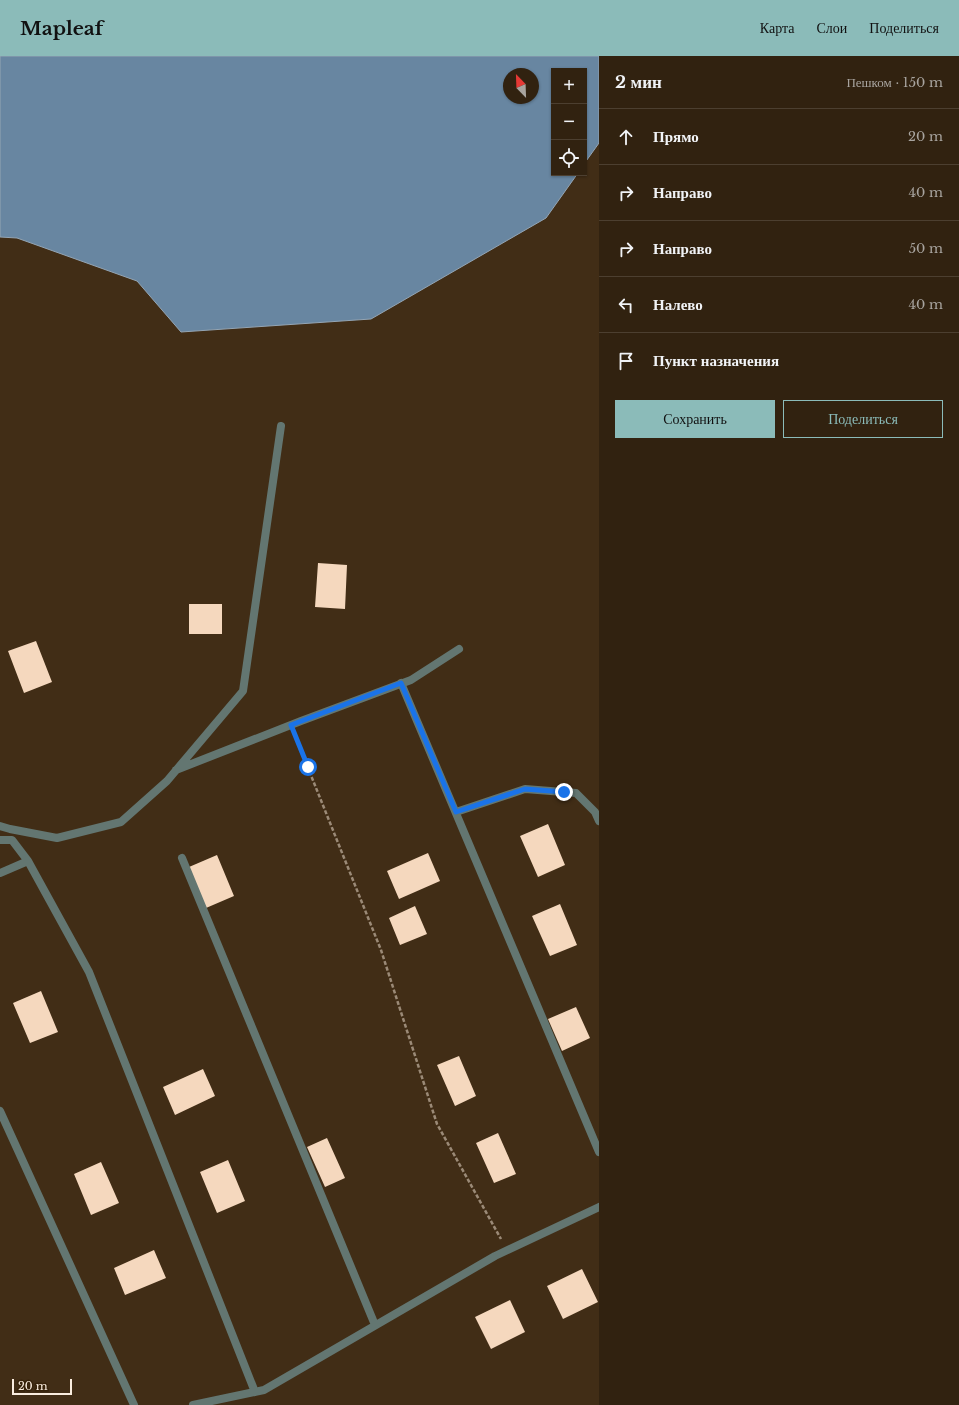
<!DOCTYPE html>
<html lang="ru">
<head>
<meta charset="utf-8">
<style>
  body { margin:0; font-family:"Libre Baskerville",serif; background:#3d2f1e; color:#f1f3f6 }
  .controls { position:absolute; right:12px; top:12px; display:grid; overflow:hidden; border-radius:0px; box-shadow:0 1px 3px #0004 }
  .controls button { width:36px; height:36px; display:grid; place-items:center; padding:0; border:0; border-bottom:1px solid #4c3f30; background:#312210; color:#f1f3f6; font:20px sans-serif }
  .compass { position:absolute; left:503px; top:12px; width:36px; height:36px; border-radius:50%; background:#312210; box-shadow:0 1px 3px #0004; rotate:337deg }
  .scale { position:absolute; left:12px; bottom:10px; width:60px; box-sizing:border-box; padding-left:4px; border:2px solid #faeddf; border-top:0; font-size:11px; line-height:14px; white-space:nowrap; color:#faeddf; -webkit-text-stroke:3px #37230b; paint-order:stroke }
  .stop { position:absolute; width:12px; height:12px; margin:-9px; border:3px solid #1a73e8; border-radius:50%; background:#fff }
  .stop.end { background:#1a73e8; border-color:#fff; box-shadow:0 1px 4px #0008 }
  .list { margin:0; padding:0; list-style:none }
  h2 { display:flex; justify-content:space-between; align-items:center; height:52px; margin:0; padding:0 16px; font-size:17px }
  h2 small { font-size:13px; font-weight:400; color:#a8a49f }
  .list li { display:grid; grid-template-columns:26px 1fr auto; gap:12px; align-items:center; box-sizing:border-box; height:56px; padding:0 16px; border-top:1px solid #4c3f30 }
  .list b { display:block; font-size:15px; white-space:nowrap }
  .list em { font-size:13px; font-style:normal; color:#a8a49f }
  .actions { display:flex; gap:8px; padding:12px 16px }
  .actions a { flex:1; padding:9px 0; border:1px solid #8bbbb9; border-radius:0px; text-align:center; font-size:14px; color:#8bbbb9 }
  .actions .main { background:#8bbbb9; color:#111 }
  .icon { flex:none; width:22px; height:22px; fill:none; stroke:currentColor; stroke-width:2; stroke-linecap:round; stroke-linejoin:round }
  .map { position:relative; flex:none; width:599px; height:1349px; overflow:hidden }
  header { display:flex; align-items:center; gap:24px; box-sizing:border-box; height:56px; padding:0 20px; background:#8bbbb9; color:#111 }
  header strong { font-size:19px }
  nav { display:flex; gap:22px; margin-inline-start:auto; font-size:14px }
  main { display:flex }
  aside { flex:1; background:#312210 }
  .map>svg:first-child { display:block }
  .water { fill:#6886a1; stroke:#94a5b4; fill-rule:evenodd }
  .building { fill:#f5d8be }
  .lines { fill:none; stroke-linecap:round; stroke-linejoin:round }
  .path { stroke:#9b8a77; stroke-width:2.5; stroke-dasharray:4 2; stroke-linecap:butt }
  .lane { stroke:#637671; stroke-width:8 }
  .route { stroke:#1a73e8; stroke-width:5 }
</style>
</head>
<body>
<header>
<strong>Mapleaf</strong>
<nav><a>Карта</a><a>Слои</a><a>Поделиться</a></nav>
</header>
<main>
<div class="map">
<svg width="599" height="1349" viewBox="0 0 599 1349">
  <rect width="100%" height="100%" fill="#412d16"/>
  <!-- water -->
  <path class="water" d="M0 0H599V87L584 108V15H554V117H578L546 162 371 263 181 276 137 225 17 182 0 181ZM509 18H533V42H509Z"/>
  <!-- building -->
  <path class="building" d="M318 507 347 509 345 553 315 551Z
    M189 548H222V578H189Z
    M36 585 52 626 24 637 8 595Z
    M548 768 565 809 538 821 520 780Z
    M428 797 440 825 399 843 387 815Z
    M217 799 234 840 206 852 189 811Z
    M560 848 577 889 550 900 532 860Z
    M415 850 427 878 400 889 389 862Z
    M41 935 58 976 30 987 13 947Z
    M576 951 590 982 562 995 548 963Z
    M459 1000 476 1040 455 1050 437 1009Z
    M203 1013 215 1040 175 1059 163 1031Z
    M498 1077 516 1118 494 1127 476 1087Z
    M327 1082 345 1122 325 1131 307 1091Z
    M228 1104 245 1145 217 1157 200 1116Z
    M101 1106 119 1147 91 1159 74 1118Z
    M154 1194 166 1222 125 1239 114 1212Z
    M582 1213 598 1246 563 1263 547 1230Z
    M510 1244 525 1276 491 1293 475 1261Z"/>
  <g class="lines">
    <!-- path -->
    <path class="path" d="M296 682 381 894 437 1068 501 1183"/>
    <!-- lane -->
    <path class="lane" d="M401 627 599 1096
      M176 714 301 665 411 624 459 593
      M456 756 525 733 576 737 595 756 599 765
      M0 770 10 773 57 782 121 766 167 725 243 635 281 370
      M0 784H12L28 805
      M182 802 375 1269
      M0 817 28 805 89 916 255 1336
      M0 1055 134 1349
      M193 1349 264 1334 495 1200 599 1151"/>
  </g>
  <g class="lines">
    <!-- route -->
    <path class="route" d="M308 711 291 669 401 627 456 756 525 733 564 736"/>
  </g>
</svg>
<div class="controls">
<button>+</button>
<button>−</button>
<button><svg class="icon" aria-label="locate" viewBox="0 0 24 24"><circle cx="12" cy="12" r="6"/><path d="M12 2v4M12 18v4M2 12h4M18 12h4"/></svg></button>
</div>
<svg class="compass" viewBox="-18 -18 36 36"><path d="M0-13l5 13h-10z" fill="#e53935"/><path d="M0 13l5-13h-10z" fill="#a8a49f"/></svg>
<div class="scale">20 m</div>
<div class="stop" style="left:308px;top:711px"></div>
<div class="stop end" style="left:564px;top:736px"></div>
</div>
<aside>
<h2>2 мин<small>Пешком · 150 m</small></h2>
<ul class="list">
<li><svg class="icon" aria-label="ahead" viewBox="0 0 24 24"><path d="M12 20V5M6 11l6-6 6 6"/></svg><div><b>Прямо</b></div><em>20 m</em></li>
<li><svg class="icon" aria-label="right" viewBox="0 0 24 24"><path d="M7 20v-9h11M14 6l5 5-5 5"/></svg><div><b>Направо</b></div><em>40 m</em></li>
<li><svg class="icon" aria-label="right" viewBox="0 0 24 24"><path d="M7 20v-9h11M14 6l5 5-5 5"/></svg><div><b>Направо</b></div><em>50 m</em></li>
<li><svg class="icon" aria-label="left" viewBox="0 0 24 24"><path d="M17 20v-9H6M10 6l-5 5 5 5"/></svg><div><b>Налево</b></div><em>40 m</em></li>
<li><svg class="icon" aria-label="arrive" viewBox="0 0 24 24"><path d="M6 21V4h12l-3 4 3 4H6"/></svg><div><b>Пункт назначения</b></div></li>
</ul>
<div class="actions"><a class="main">Сохранить</a><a>Поделиться</a></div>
</aside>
</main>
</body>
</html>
